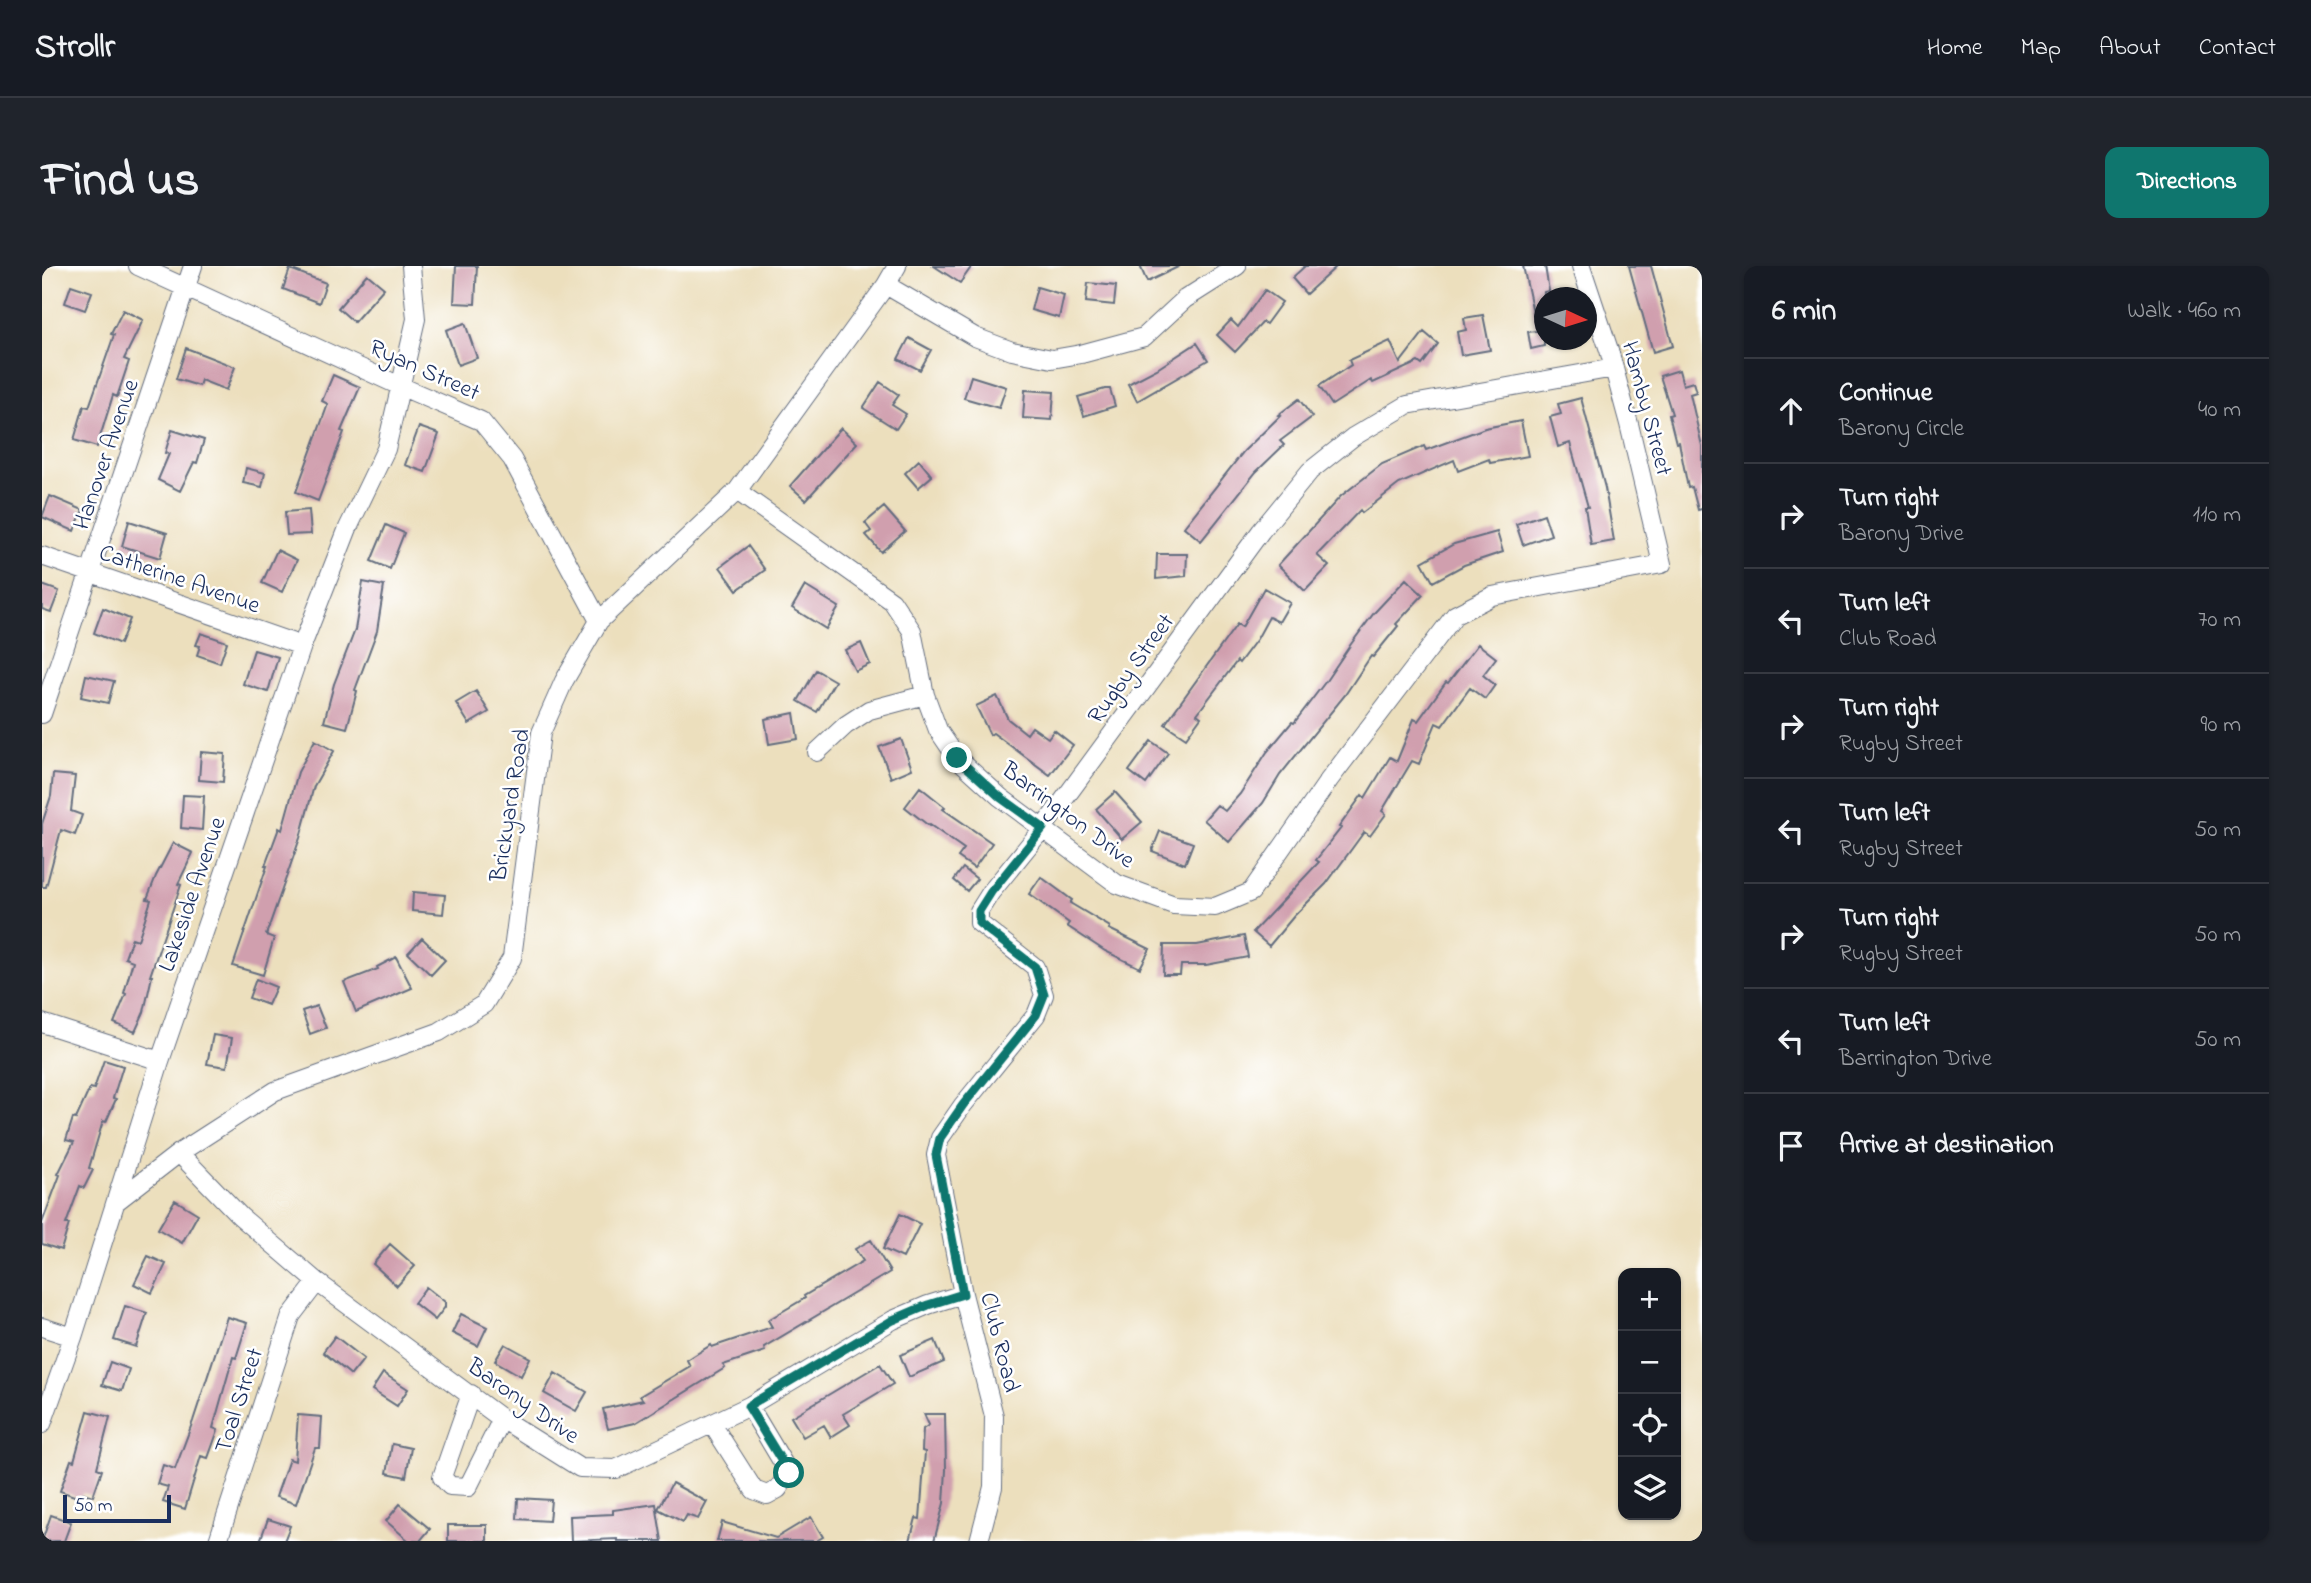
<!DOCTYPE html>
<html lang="en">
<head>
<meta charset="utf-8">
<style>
  body { margin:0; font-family:"Indie Flower",sans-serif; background:#20242c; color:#f1f3f6 }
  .controls { position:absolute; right:21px; bottom:21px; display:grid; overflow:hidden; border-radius:14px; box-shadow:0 2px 5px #0004 }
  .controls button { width:63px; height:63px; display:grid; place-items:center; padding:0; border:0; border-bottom:2px solid #363941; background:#171b24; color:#f1f3f6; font:35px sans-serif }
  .compass { position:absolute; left:1492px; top:21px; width:63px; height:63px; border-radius:50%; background:#171b24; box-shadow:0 2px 5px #0004; rotate:94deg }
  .scale { position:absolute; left:21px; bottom:18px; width:108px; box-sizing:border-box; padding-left:7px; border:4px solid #1b2f5e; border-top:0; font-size:19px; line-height:24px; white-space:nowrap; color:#1b2f5e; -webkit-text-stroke:5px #fff; paint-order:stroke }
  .stop { position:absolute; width:21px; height:21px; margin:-16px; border:5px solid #0f766e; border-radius:50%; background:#fff }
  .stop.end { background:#0f766e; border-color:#fff; box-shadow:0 2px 7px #0008 }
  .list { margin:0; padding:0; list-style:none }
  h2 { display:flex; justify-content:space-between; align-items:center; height:91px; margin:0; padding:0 28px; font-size:30px }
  h2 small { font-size:23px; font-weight:400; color:#9ea1a6 }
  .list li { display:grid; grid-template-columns:46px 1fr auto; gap:21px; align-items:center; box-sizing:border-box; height:105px; padding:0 28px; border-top:2px solid #363941 }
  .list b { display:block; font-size:26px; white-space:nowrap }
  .list p { margin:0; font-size:23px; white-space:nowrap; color:#9ea1a6 }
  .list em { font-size:23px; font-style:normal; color:#9ea1a6 }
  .icon { flex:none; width:38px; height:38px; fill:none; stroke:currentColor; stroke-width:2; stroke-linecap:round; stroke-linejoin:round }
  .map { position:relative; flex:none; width:1660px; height:1275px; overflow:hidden; border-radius:14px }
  header { display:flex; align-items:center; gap:42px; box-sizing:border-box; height:98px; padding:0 35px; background:#171b24; border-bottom:2px solid #363941 }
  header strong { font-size:33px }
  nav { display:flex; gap:38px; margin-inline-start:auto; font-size:24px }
  .intro { display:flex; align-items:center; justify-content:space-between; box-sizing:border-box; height:168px; padding:0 42px }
  h1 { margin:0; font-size:49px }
  .button { padding:18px 32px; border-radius:14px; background:#0f766e; color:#fff; font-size:24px; font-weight:700 }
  main { display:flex; gap:42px; padding:0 42px }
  aside { flex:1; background:#171b24; border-radius:14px; box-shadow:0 2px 5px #0004 }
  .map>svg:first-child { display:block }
  .building { fill:#d09fae }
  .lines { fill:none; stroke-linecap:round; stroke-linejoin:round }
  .minor-casing { stroke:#646d7f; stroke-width:20 }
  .minor { stroke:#fff; stroke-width:18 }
  .route { stroke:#0f766e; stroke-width:9 }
  .labels { text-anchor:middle; stroke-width:5; stroke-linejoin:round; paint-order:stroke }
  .street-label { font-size:24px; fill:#1b2f5e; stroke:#fff }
</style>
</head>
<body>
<header>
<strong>Strollr</strong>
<nav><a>Home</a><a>Map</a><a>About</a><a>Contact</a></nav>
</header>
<div class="intro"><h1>Find us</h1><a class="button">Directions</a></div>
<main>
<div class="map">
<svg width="1660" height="1275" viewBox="0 0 1660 1275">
  <rect width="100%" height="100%" fill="#fff"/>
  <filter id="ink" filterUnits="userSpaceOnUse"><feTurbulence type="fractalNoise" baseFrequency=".0143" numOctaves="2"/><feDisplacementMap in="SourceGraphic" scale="14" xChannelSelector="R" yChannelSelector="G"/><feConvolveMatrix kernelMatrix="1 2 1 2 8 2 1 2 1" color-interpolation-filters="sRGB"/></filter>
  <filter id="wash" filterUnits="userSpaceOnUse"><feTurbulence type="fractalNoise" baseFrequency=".00686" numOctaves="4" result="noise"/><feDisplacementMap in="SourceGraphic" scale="28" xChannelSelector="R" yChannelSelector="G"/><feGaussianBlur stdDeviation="1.57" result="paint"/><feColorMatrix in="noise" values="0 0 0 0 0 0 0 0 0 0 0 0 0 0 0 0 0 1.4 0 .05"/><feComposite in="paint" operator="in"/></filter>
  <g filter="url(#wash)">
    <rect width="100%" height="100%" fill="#ecdfbd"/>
    <g id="blocks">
      <!-- building -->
      <path class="building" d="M414 0H435L433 38 412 37Z
        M892 0H930L918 17Z
        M1098 0H1138L1105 16Z
        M1263 0H1295L1264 28 1250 12Z
        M1481 0H1503L1507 25 1502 26V80L1489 83 1486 66 1495 65Z
        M1587 0H1609L1631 80 1611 86Z
        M248 3 284 17 277 37 241 23Z
        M325 8 342 22 312 56 296 42Z
        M1046 17 1074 20 1072 39 1044 36Z
        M29 19 50 26 43 44 23 37Z
        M995 21 1022 29 1017 52 989 44Z
        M1223 24 1240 36 1224 58 1221 56 1193 86 1175 69 1189 54 1196 61Z
        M81 44 101 54 82 93 87 95 75 131 71 129 55 181 32 174 42 140 47 141 72 69 69 68Z
        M1441 49 1448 84 1419 89 1415 66 1424 64 1422 52Z
        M423 57 435 92 416 99 404 64Z
        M1382 66 1396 78 1380 99 1376 96 1331 117 1329 114 1290 139 1277 120 1309 99 1307 94 1348 75 1358 97Z
        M867 72 889 84 878 104 856 93Z
        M1155 77 1166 94 1095 135 1086 118 1115 103Z
        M144 82 193 101 184 124 159 114 157 120 134 113Z
        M1637 104 1641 119 1651 116 1654 126 1648 128 1660 180V243L1656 244 1650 221 1646 222 1637 176 1634 177 1627 149 1630 148 1618 110Z
        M291 109 318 121 299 165 302 166 276 235 254 226 286 138 280 135Z
        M929 110 964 121 957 142 922 132Z
        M838 116 857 129 850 139 864 148 854 163 821 142Z
        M1063 123H1068L1073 140 1042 150 1036 131Z
        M983 124 1012 126 1010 154 981 152Z
        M1539 132 1563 222 1572 275 1549 279 1543 241H1546L1528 177 1516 181 1508 151 1519 148 1516 138Z
        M1257 133 1270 151 1238 175 1242 179 1214 206 1159 275 1142 261 1202 185 1238 150 1236 149Z
        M1479 155 1486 190 1448 197 1447 193 1416 205 1412 194 1357 218 1320 247 1318 244 1275 289 1287 300 1263 325 1236 299 1299 230 1340 198 1382 180 1384 184 1443 162Z
        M377 161 397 168 383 206 363 199Z
        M799 162 815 177 764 234 748 220Z
        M130 164 162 174 155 197 152 196 138 225 116 214 127 188 123 187Z
        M877 194 890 210 876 222 863 207Z
        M204 202 223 207 220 221 201 217Z
        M8 230 41 244 32 265 0 251Z
        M842 241 863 265 839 286 824 269 829 265 823 257Z
        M267 244 269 268 245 269 243 246Z
        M1502 248 1509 269 1481 279 1474 258Z
        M87 255 125 267 118 292 80 280Z
        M344 259 362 267 348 303 329 295Z
        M1455 266 1461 286 1422 299 1391 316 1380 296 1412 278Z
        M706 280 723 304 695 324 678 301Z
        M235 284 255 294 240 326 220 317Z
        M1115 288H1145L1144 310 1114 313Z
        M1364 313 1381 329 1354 358 1356 360 1331 391 1329 390 1303 429 1238 509 1221 537 1187 576 1162 554 1175 539 1183 545 1198 528 1225 486 1250 456 1252 457 1284 415 1309 378 1332 347Z
        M321 316 342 320 335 365 313 424 315 425 305 462 282 456 292 418 313 364Z
        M0 319 17 325 9 346 0 343Z
        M763 320 797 341 784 363 750 342Z
        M1222 322 1248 337 1237 356 1227 351 1215 373 1197 397 1195 395 1155 448 1159 451 1144 472 1123 458 1195 358 1200 361Z
        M61 342 88 353 78 378 52 367Z
        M159 367 185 376 178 397 155 389 158 380 154 379Z
        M819 377 828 398 813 405 803 384Z
        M1436 378 1454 392 1441 409 1453 419 1443 433 1428 422 1400 460 1394 457 1377 498 1370 495 1340 545 1344 548 1328 570 1322 566 1284 618 1252 650 1227 680 1211 666 1277 596 1274 594 1299 562 1297 561 1320 529 1323 532 1348 491 1355 495 1372 453 1376 455 1404 416 1406 417Z
        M212 384 236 391 226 426 201 418Z
        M774 404 793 415 775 446 756 435Z
        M44 409 72 415 66 437 39 431Z
        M434 425 447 446 427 458 414 437Z
        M955 430 966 453 985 468 990 461 1006 472 1012 464 1031 479 1008 509 951 467 948 469 934 440Z
        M752 447 756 473 727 478 723 453Z
        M859 473 870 503 849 512 837 481Z
        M273 474 292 485 272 520 258 572 224 669 232 672 221 709 191 700 225 600H223L237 562 240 564 256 506Z
        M1109 475 1126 487 1104 518 1087 505Z
        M159 486 183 488 181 516 157 514Z
        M11 508 33 510 29 545 40 549 33 569 19 564 4 621H0V558L9 530Z
        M878 521 903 541 901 543 950 577 932 602 916 591 922 583 888 559 887 560 863 541Z
        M1073 526 1100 556 1080 573 1054 543Z
        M141 529 162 530 160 564 139 562Z
        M1118 565 1151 577 1143 598 1110 585Z
        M131 577 151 587 136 618 139 619 108 710H110L102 746 93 766 72 757 84 728 82 727 91 695 83 692 90 672 96 674 109 634 105 633 114 610Z
        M921 602 935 613 925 625 912 614Z
        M999 611 1030 634 1028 637 1068 661 1067 663 1108 683 1098 702 1063 685 1025 660 1027 657 987 628Z
        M371 626 403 629 401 648 370 645Z
        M1202 670 1206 691 1164 699H1139L1138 709H1121L1122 679H1155Z
        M380 672 403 694 389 709 366 687Z
        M354 691 370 722 314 746 302 716 336 703 335 701Z
        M214 713 234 721 226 739 207 732Z
        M275 740 284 762 268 768 260 745Z
        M171 769 190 772 185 801 165 798Z
        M62 794 81 800 71 832 74 833 64 856 61 855 47 902 51 904 42 922 38 920 24 958H27L19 984 0 978V957L18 909 16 908 32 876 24 874 31 852 34 853 48 822 52 823Z
        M133 934 156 948 140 977 116 963Z
        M858 948 878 958 861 992 841 983Z
        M829 974 848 1006 722 1081 723 1085 681 1099 683 1102 593 1157 566 1163 561 1143 601 1134 598 1130 648 1100 645 1094 669 1079 670 1081 730 1061 726 1054 763 1032 762 1030 821 995 813 983Z
        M348 978 373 1000 355 1020 331 998Z
        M106 990 124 998 110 1027 92 1018Z
        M384 1021 403 1036V1041L393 1054 372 1037Z
        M83 1040 105 1047 94 1081 72 1074Z
        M419 1048 445 1061 436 1080 410 1067Z
        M185 1051 205 1057 194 1092 191 1091 171 1162 176 1164 166 1192 159 1190 143 1243 121 1236 126 1221 115 1218 121 1199 133 1203 151 1155Z
        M293 1070 322 1093 309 1109 281 1086Z
        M893 1074 902 1096 867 1111 858 1089Z
        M463 1078 488 1092 479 1110 453 1095Z
        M68 1096 87 1103 80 1125 60 1119Z
        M838 1098 851 1118 801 1148 808 1159 789 1171 782 1159 761 1171 749 1151Z
        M341 1107 366 1123 355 1140 330 1124Z
        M513 1107 545 1126 534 1145 502 1127Z
        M46 1145 68 1151 55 1202 60 1204 51 1230 41 1227 38 1232 18 1225 29 1194 32 1195Z
        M882 1148H903L904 1204 902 1237 892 1275H868L874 1252 878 1253 883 1186 880 1185 881 1163 887 1159Z
        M256 1149 280 1151 278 1182H273L254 1238 234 1231 247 1193 253 1195Z
        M350 1178 369 1182 364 1211 345 1207Z
        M630 1217 665 1236 656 1253 645 1249 641 1256 616 1243Z
        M476 1232 509 1234 507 1255 475 1253Z
        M358 1238 388 1263 378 1275H367L344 1255Z
        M614 1238 620 1275H575V1273L529 1275 528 1250 571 1248V1244Z
        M9 1249 29 1256 22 1275H0Z
        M769 1251 781 1271 774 1275H675L680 1256 734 1272Z
        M226 1253 248 1260 242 1275H218Z
        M406 1259H445V1275H406Z"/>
    </g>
  </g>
  <g filter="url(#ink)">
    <use href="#blocks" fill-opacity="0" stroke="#646d7f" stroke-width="2"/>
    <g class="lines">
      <defs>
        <path id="minor" d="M96 0 358 120 439 155 470 193 557 355
          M844 19 933 71 970 85 1010 93 1039 88 1102 71 1143 33 1195 0
          M695 225 850 335 870 365 883 429 896 464 915 492 958 531 1075 618 1132 639 1173 641 1209 626 1287 514 1413 349 1450 330 1620 298 1587 158 1567 84 1539 0
          M0 290 260 380
          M0 448 151 0
          M775 486 804 459 827 444 883 429
          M0 757 118 795
          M137 887 198 950 275 1016 460 1153 538 1202 574 1203 707 1140 851 1054 886 1039 921 1028
          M75 935 137 887 233 825 397 766 442 738 470 692 499 467 522 415 557 355 695 225 844 19 855 0
          M0 1061 31 1071
          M429 1128 400 1211 408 1220 426 1221 460 1153
          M0 1158 31 1071 118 795 260 380 306 262 344 183 374 53 369 0
          M670 1158 712 1224 725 1229 736 1223 747 1207 707 1140
          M176 1275 249 1050 275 1016
          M937 1275 951 1221 952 1150 921 1028 894 889 898 872 921 839 994 749 1002 729 993 701 937 657V645L949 626 1001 562 1219 265 1268 205 1311 171 1365 139 1572 102"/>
      </defs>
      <!-- minor casing -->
      <use href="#minor" class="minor-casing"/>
      <!-- minor -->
      <use href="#minor" class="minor"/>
    </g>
  </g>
  <g class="lines" filter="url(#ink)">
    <!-- route -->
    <path class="route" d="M747 1207 706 1140 851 1054 886 1039 921 1028 894 889 898 872 921 839 994 749 1002 729 993 701 937 657V645L949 626 1001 562 958 531 915 492"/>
  </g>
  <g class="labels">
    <!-- street labels -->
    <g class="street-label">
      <text transform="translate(383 103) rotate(24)" y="8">Ryan Street</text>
      <text transform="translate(1606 142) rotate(75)" y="8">Hamby Street</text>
      <text transform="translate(63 188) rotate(-71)" y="8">Hanover Avenue</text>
      <text transform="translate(138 312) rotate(19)" y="8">Catherine Avenue</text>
      <text transform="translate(1088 402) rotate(-54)" y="8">Rugby Street</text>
      <text transform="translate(467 539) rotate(-81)" y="8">Brickyard Road</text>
      <text transform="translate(1027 548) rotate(37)" y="8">Barrington Drive</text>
      <text transform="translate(149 628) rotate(-71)" y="8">Lakeside Avenue</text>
      <text transform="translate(959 1076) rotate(76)" y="8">Club Road</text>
      <text transform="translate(196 1134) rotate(-72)" y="8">Toal Street</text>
      <text transform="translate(482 1134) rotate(35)" y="8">Barony Drive</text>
    </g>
  </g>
</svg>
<div class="controls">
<button>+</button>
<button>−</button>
<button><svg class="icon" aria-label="locate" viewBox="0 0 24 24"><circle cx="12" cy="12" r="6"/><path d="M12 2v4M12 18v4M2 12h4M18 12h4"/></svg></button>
<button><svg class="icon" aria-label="layers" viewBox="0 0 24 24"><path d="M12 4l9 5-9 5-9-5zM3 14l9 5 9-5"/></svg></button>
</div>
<svg class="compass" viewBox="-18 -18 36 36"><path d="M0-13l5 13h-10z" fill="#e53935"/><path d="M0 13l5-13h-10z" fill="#9ea1a6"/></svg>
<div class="scale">50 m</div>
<div class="stop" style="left:747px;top:1207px"></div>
<div class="stop end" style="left:915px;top:492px"></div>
</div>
<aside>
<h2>6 min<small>Walk · 460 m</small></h2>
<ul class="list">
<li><svg class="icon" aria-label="ahead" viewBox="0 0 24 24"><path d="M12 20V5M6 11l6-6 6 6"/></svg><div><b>Continue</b><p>Barony Circle</p></div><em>40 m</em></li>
<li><svg class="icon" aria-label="right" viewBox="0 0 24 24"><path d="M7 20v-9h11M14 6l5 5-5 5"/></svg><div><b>Turn right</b><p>Barony Drive</p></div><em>110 m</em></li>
<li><svg class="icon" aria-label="left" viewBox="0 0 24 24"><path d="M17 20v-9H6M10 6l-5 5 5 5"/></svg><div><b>Turn left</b><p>Club Road</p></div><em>70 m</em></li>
<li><svg class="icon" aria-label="right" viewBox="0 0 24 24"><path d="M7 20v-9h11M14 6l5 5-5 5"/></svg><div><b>Turn right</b><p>Rugby Street</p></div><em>90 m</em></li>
<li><svg class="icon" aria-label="left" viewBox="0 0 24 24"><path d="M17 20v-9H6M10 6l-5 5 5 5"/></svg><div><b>Turn left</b><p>Rugby Street</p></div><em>50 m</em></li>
<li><svg class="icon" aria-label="right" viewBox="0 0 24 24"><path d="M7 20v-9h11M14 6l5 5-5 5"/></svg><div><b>Turn right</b><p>Rugby Street</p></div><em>50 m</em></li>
<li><svg class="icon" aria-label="left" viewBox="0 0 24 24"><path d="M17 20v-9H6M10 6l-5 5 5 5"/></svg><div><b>Turn left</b><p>Barrington Drive</p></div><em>50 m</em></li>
<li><svg class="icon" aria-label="arrive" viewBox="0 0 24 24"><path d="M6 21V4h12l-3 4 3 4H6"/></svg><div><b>Arrive at destination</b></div></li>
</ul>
</aside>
</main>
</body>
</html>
